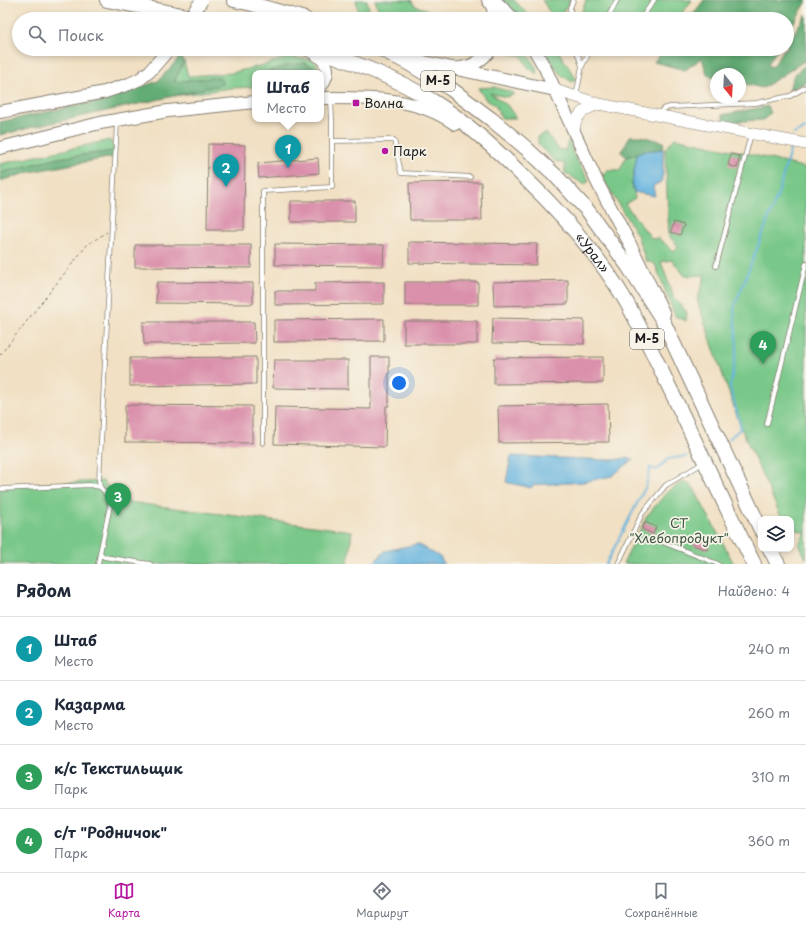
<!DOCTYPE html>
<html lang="ru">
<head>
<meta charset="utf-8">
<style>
  body { margin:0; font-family:"Playpen Sans",sans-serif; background:#f6f6f7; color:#1f2937 }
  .controls { position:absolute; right:12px; bottom:12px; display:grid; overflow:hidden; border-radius:8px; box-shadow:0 2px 6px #0003 }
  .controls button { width:36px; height:36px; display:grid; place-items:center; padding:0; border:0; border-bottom:1px solid #e0e1e3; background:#fff; color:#1f2937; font:20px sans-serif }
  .compass { position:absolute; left:710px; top:68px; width:36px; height:36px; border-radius:50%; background:#fff; box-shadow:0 2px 6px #0003; rotate:162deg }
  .you { position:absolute; left:399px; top:383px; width:14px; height:14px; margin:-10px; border:3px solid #fff; border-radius:50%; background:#1a73e8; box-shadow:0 0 0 6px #1a73e833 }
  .badge { display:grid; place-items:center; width:26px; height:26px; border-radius:50%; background:#b5179e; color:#fff; font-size:13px; font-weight:700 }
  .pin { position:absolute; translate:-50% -33px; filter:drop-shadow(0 1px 2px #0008) }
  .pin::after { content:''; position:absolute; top:21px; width:14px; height:12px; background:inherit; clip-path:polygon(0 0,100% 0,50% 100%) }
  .popup { position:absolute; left:252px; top:70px; width:72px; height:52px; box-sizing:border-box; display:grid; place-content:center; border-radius:8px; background:#fff; filter:drop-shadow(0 1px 3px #0005); font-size:13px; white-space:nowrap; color:#747a83 }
  .popup b { font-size:15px; color:#1f2937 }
  .popup::after { content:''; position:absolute; left:50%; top:100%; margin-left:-8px; border:8px solid transparent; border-top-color:#fff }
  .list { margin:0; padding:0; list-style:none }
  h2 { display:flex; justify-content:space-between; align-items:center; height:52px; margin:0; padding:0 16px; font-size:17px }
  h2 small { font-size:13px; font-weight:400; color:#747a83 }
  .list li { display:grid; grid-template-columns:26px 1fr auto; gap:12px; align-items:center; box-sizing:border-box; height:64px; padding:0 16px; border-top:1px solid #e0e1e3 }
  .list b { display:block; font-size:15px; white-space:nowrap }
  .list p { margin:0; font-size:13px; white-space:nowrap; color:#747a83 }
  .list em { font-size:13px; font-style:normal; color:#747a83 }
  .icon { flex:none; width:22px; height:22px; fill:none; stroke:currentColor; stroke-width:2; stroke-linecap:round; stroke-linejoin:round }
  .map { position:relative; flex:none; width:806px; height:564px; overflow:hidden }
  .search { position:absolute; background:#fff; box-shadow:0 2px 6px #0003; left:12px; right:12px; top:12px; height:44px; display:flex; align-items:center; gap:10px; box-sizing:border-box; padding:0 14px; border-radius:22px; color:#747a83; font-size:15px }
  .sheet { height:308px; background:#fff }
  nav { display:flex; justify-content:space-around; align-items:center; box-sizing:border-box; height:56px; border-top:1px solid #e0e1e3; background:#fff; font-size:11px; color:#747a83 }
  nav a { display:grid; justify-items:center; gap:2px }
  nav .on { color:#b5179e }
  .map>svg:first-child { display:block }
  .green { fill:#79c889; stroke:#4a7252 }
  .forest { fill:#62ac75; stroke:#3f6448 }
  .water { fill:#65b4df; stroke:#40687e }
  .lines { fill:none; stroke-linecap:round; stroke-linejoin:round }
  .stream { stroke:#65b4df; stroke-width:2 }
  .building { fill:#da8fab }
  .lane-casing { stroke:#867e70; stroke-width:5.5 }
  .secondary-casing { stroke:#867e70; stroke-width:12 }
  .primary-casing { stroke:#867e70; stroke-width:14 }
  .highway-casing { stroke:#867e70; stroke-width:16 }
  .path { stroke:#867e70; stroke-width:1; stroke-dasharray:3 3; stroke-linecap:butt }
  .lane { stroke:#fff; stroke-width:4 }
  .secondary { stroke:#fff; stroke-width:11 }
  .primary { stroke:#fff; stroke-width:12 }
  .highway { stroke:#fff; stroke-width:14 }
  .primary-bridge-casing { stroke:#867e70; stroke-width:14; stroke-linecap:butt }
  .primary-bridge { stroke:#fff; stroke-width:12 }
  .poi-dot { fill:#b5179e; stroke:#f7f3e8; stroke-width:1.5 }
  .labels { text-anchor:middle; stroke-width:3.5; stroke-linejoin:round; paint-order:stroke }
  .shield { fill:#f7f3e8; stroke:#5e5c59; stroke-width:1 }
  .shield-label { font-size:12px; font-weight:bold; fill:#1c1c1c }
  .poi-label { font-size:13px; fill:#1c1c1c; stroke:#f7f3e8; text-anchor:start }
  .street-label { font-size:13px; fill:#1c1c1c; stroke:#f7f3e8 }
  .park-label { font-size:13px; fill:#3d5842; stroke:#f7f3e8 }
</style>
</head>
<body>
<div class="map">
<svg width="806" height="564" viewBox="0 0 806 564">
  <rect width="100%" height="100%" fill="#f7f3e8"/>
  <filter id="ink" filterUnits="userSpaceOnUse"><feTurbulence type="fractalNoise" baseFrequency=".025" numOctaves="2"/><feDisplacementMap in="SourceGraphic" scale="8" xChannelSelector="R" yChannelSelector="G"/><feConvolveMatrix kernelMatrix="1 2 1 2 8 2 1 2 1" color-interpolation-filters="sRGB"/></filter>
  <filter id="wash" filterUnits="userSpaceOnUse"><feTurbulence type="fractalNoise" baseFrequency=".012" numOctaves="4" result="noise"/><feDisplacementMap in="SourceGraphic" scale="16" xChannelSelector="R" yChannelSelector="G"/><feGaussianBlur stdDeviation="0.9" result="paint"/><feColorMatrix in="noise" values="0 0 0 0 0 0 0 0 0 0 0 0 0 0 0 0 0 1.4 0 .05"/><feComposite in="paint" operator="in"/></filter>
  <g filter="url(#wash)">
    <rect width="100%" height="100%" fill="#f1e0c3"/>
    <!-- green -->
    <path class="green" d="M356 0H367L371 19H359Z
      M375 0H411L415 6 426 9 428 19H382Z
      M502 0H514L533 19H522Z
      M542 0H571L558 19H554Z
      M586 0H692L678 19H579Z
      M513 49H524L537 69V74L527 66 521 55 511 54Z
      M543 49H557L576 79 572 82 560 74Z
      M288 57 314 60 320 70 304 63 284 66 265 73H255V87L231 88 174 96 223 84 174 83 184 61 188 76 231 73 267 64Z
      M494 87 511 92 515 94 506 97 490 93 507 105 516 118H501L495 105 486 100 478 88Z
      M546 133 558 149 565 150 569 139 573 154 589 180 585 185 565 173V164L555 161 538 145V136Z
      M675 138 746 153 806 168V559L799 544 805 533 791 528V519H782L741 428 697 300 705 275 685 276 672 260 661 262 674 298 687 312 686 321 675 316 655 264 646 261 637 235 602 177 607 170H620L626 157 637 154 632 183 635 198 625 204 652 239 658 238 674 251 678 246 669 236 665 149Z
      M110 140 115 151 58 158 0 173V164Z
      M103 481 120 501 352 531 348 564H0V486Z
      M684 481 693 487 734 564H623L647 516 667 492Z"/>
    <!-- forest -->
    <path class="forest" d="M704 0H806V3L787 33V19H689Z
      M806 14V60L763 88 740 83V74H716V79L707 75 702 58 685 70 654 62 665 49H777L768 64 770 67 774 65 784 49H787V44Z
      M181 56 184 61 174 82 219 77 223 84C149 103 74 117 0 135V122L107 99 158 81Z
      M304 63 320 70 319 73H265L284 66Z
      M806 65V82L789 91C792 77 794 73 806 65Z
      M768 106 771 113 763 120 725 122 722 115Z
      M630 136H641L664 142 663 149 646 151 626 157 621 152Z
      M115 151 113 157 30 172 0 181V173L58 158Z"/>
    <!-- water -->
    <path class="water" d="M663 149V174L661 182 653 186 655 196 634 192 632 183 637 154 646 151Z
      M511 456 610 460C619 460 625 457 634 459L612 476 583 482 534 485 531 488C522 485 515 485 506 482Z
      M417 544 440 557 444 564H372L385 551Z"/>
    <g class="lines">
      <!-- stream -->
      <path class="stream" d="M794 134 806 128
        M729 439 741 428 730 387 737 347 734 308 778 194 790 150
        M606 564 646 486 650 468 657 470 668 459 687 456"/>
    </g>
    <g id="blocks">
      <!-- building -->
      <path class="building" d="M208 144 245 145 244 230H207Z
        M731 154 740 156 737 168 728 165Z
        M318 158 319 173 259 178 258 163Z
        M481 182 482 220H410L409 183Z
        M291 201H355V222H291Z
        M674 222 684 225 680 235 671 232Z
        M409 242 537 244 536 265 409 263Z
        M275 244 384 245 383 266 275 265Z
        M135 245H251V268L135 267Z
        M568 280V304L494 306 493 282Z
        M157 282 253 283V304L156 303Z
        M384 282V304L275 305V291H315V283Z
        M405 282H478V305H405Z
        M493 318 584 320V344L492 343Z
        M384 319V341L274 342V320Z
        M404 321H477V344H404Z
        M143 322H254L255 343 144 344Z
        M256 357V384L130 386V358Z
        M371 357H389V406H386L385 447 274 444 275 407 371 409Z
        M603 357V383L494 384V358Z
        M274 360H348V389L273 388Z
        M608 404 609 442 499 443 498 406Z
        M125 405 252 406V443L125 442Z
        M645 522 656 527 653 534 642 529Z
        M696 537 710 542 707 550 693 545Z"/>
    </g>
  </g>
  <g filter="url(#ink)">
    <use href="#blocks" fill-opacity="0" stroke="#867e70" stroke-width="1"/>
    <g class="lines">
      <defs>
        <path id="lane" d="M571 19 570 8 573 0
          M607 19 617 0
          M641 19 654 0
          M576 49 582 66
          M576 96 582 66 591 49
          M660 113 663 109 670 107 756 103 790 96 806 87
          M332 141 394 140 401 173 470 177
          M716 266 751 134
          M767 424 806 264
          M263 443V191L332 187V120L331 99
          M0 489 90 485 100 487
          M660 541 718 564
          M100 553 110 506V498L100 487 99 481 117 122
          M98 564 100 553 104 557 150 564
          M618 564 642 514 666 485 703 463"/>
        <path id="secondary" d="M555 90 599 104 806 144
          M574 133C574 115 584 109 599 104"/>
        <path id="primary" d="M488 0 492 6 496 19
          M494 0 514 19
          M306 49C325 58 334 67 321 86
          M534 49 545 68 598 184 629 242 664 314
          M399 53 424 62 555 90
          M459 68C473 67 482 60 491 49
          M321 98C367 98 416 96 455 124
          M0 112 105 92 129 84 140 79 150 71 169 49
          M0 148 100 123 168 111 255 102"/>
        <g id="highway">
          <path d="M107 0 202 19"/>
          <path d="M234 0 252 4 305 19"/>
          <path id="s1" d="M314 49C356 63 399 79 436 103 469 124 498 151 525 178 562 214 597 253 624 298 642 329 657 362 673 395 700 451 726 508 754 564"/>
          <path d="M381 49 408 63 451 89 491 119 526 148 555 175 588 211 628 266 662 319 761 530"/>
          <path d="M770 549 778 564"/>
        </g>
      </defs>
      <!-- lane casing -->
      <use href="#lane" class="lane-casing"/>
      <!-- secondary casing -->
      <use href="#secondary" class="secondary-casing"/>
      <!-- primary casing -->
      <use href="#primary" class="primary-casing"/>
      <!-- highway casing -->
      <use href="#highway" class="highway-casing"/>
      <!-- path -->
      <path class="path" d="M0 355 87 245 107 232"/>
      <!-- lane -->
      <use href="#lane" class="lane"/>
      <!-- secondary -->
      <use href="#secondary" class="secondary"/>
      <!-- primary -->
      <use href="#primary" class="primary"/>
      <!-- highway -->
      <use href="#highway" class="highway"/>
      <defs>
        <path id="primary-bridge" d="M189 19 202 0"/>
      </defs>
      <!-- primary-bridge casing -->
      <use href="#primary-bridge" class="primary-bridge-casing"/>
      <!-- primary-bridge -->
      <use href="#primary-bridge" class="primary-bridge"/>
    </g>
  </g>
  <!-- markers -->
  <g class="poi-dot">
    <rect x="352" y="99" width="8" height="8" rx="2"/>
    <circle cx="385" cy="151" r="4"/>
  </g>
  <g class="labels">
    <!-- shield labels -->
    <g class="shield">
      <rect x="421" y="71" width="34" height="20" rx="3"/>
      <rect x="630" y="329" width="34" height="20" rx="3"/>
    </g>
    <g class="shield-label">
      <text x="438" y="85">М-5</text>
      <text x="647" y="343">М-5</text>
    </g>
    <!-- poi labels -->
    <g class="poi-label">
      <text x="364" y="108">Волна</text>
      <text x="393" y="156">Парк</text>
    </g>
    <!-- street labels -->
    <g class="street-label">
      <text dy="5" stroke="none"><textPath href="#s1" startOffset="351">«Урал»</textPath></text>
    </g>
    <!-- park labels -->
    <g class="park-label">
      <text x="679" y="528">СТ<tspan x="679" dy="15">"Хлебопродукт"</tspan></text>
    </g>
  </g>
</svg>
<div class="controls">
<button><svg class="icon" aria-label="layers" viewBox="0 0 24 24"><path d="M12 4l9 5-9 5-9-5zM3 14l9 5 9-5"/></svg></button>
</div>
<svg class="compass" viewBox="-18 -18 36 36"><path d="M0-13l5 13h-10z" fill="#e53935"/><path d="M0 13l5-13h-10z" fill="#747a83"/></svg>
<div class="you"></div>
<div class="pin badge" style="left:288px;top:168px;background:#0f9aa8">1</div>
<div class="popup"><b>Штаб</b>Место</div>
<div class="pin badge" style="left:226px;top:187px;background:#0f9aa8">2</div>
<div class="pin badge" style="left:118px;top:516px;background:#2e9e5b">3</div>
<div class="pin badge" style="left:763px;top:364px;background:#2e9e5b">4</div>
<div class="search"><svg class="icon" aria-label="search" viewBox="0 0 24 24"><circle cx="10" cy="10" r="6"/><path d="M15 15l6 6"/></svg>Поиск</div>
</div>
<section class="sheet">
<h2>Рядом<small>Найдено: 4</small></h2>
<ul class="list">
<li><span class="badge" style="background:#0f9aa8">1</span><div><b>Штаб</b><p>Место</p></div><em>240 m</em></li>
<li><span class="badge" style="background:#0f9aa8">2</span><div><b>Казарма</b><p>Место</p></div><em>260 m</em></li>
<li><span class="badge" style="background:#2e9e5b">3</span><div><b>к/с Текстильщик</b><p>Парк</p></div><em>310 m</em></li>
<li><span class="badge" style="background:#2e9e5b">4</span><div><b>с/т &quot;Родничок&quot;</b><p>Парк</p></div><em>360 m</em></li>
</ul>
</section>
<nav>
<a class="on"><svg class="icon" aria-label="map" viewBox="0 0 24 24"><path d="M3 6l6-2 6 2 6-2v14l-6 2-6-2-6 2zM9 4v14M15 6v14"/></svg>Карта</a>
<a><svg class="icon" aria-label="directions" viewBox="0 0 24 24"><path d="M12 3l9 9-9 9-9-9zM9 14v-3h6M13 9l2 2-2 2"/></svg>Маршрут</a>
<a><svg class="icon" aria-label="saved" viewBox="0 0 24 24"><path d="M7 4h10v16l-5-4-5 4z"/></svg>Сохранённые</a>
</nav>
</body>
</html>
